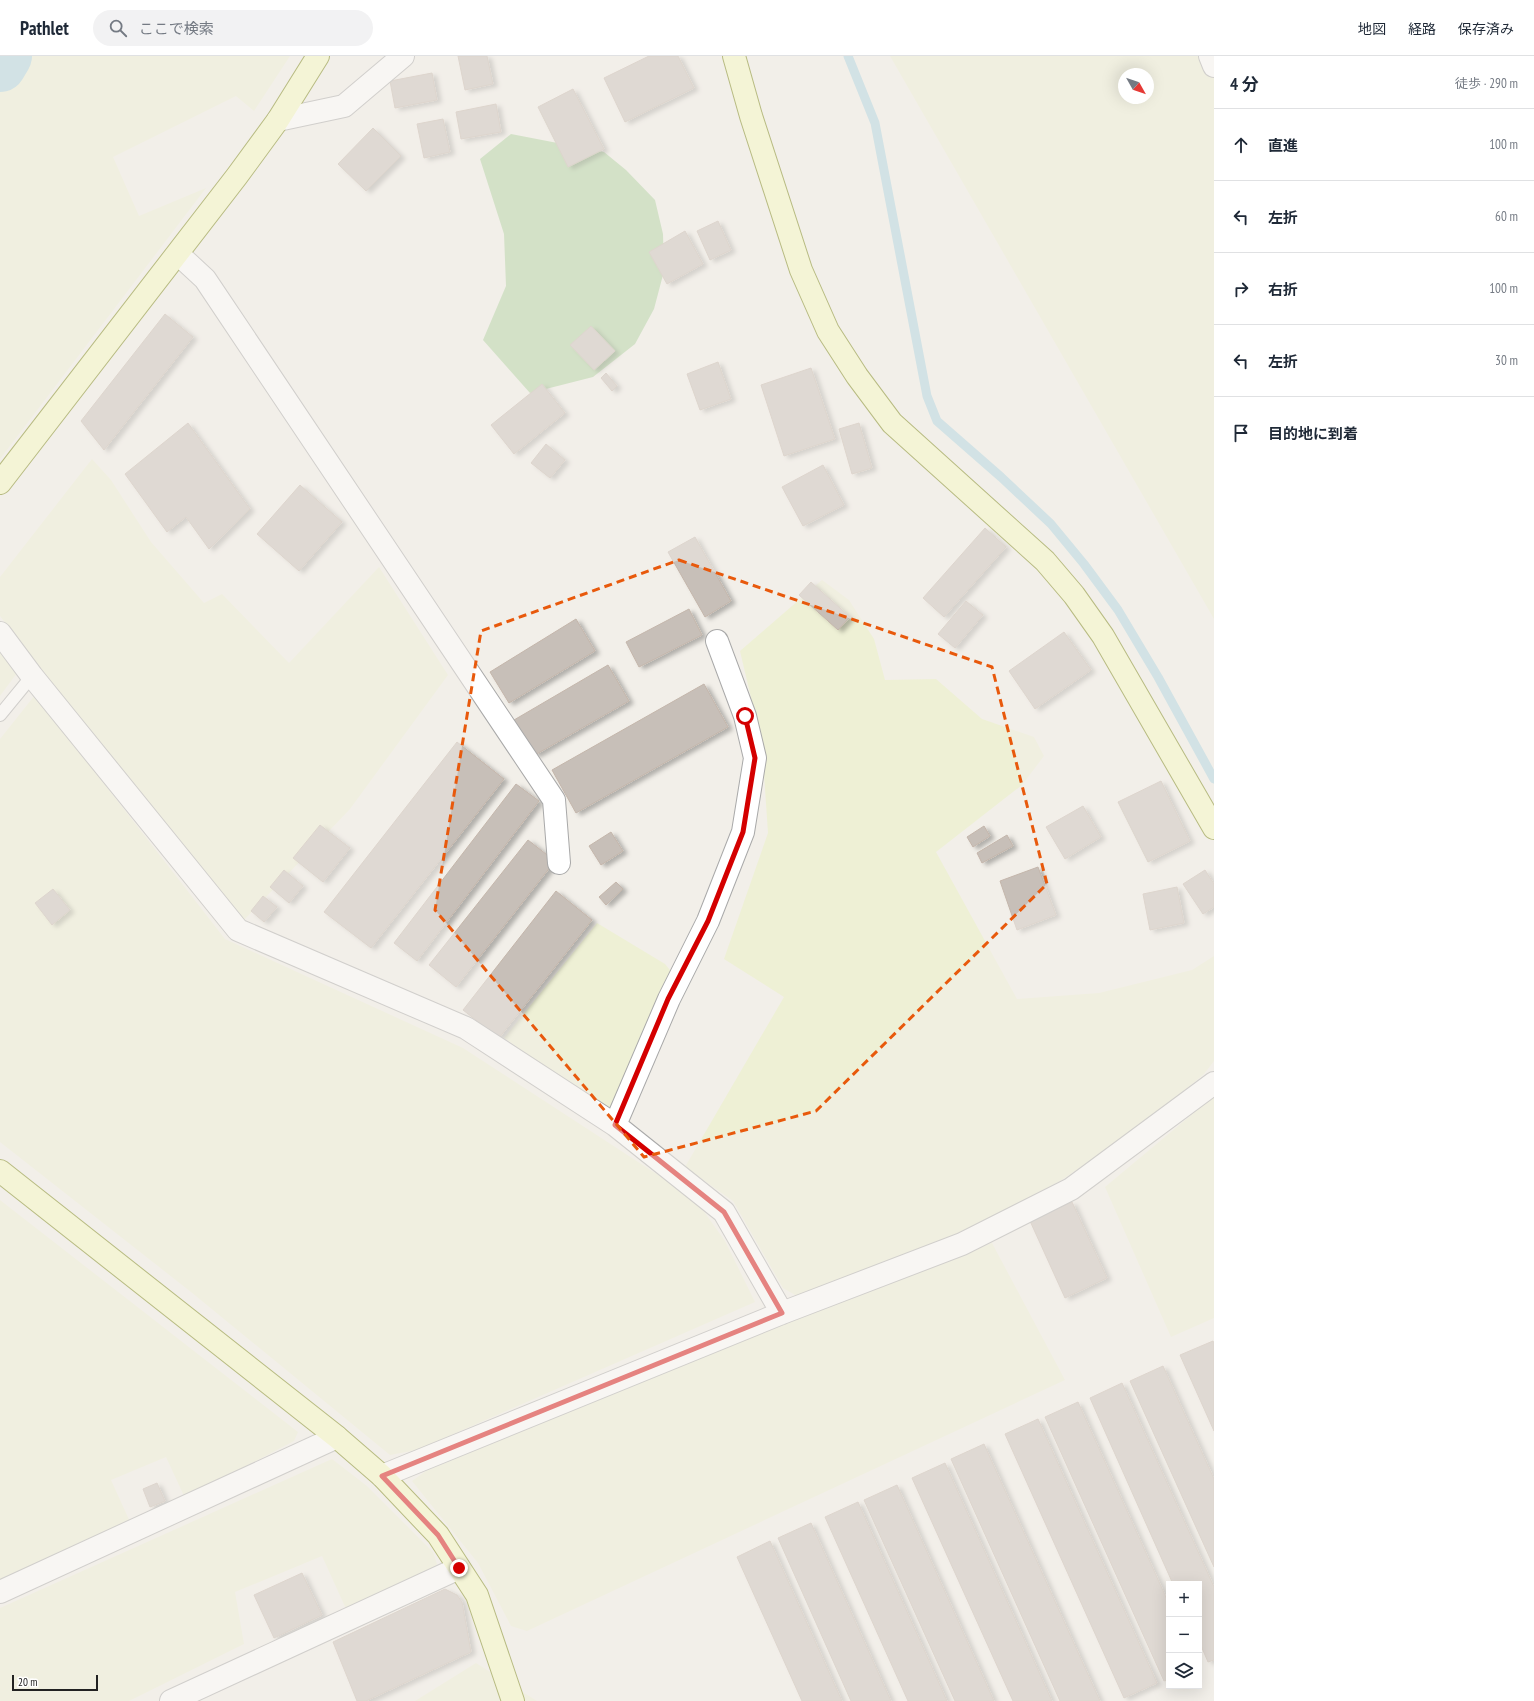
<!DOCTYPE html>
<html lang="ja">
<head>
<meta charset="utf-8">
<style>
  body { margin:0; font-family:"PT Sans Narrow","Noto Sans JP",sans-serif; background:#f2f2f3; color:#1f2937 }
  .controls { position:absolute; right:12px; bottom:12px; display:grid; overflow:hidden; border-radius:0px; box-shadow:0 4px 16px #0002 }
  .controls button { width:36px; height:36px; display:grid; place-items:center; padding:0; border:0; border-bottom:1px solid #e0e1e3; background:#fff; color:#1f2937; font:20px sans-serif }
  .compass { position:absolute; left:1118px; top:12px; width:36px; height:36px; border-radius:50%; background:#fff; box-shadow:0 4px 16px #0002; rotate:130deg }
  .scale { position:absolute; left:12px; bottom:10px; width:86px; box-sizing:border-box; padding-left:4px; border:2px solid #222; border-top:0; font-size:11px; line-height:14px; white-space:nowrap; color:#222; -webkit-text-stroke:3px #fff; paint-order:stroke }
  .stop { position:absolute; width:12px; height:12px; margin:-9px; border:3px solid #d40000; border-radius:50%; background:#fff }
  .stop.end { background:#d40000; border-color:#fff; box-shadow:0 1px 4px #0008 }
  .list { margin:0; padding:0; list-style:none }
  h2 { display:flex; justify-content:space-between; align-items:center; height:52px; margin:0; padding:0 16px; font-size:17px }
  h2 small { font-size:13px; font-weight:400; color:#747a83 }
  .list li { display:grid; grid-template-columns:26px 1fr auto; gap:12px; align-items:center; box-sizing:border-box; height:72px; padding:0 16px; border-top:1px solid #e0e1e3 }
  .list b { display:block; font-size:15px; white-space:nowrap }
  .list em { font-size:13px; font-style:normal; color:#747a83 }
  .icon { flex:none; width:22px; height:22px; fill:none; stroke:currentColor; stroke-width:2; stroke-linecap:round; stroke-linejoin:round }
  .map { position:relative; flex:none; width:1214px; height:1645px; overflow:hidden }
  header { display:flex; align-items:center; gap:24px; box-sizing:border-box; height:56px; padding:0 20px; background:#fff; border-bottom:1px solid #e0e1e3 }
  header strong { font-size:19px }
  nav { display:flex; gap:22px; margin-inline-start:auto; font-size:14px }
  .search { width:280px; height:36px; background:#f2f2f3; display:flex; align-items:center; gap:10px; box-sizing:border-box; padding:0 14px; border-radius:22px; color:#747a83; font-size:15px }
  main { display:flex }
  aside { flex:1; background:#fff }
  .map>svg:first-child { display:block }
  .farmland { fill:#eef0d5; fill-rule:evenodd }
  .forest { fill:#add19e }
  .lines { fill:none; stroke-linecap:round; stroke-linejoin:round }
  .stream { stroke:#aad3df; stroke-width:9 }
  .river { stroke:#aad3df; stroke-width:52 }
  .building { fill:#c7bfb8; stroke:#c4b6ab; filter:url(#shadow) }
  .lane-casing { stroke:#a9a9a9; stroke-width:14 }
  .street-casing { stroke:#a9a9a9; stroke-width:24 }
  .secondary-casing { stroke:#707d05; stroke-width:24 }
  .lane { stroke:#fff; stroke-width:12 }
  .street { stroke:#fff; stroke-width:22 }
  .secondary { stroke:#f7fabf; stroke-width:22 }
  .route { stroke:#d40000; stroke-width:5 }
  .marked { fill:none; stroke:#e8590c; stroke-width:3; stroke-dasharray:8 5; stroke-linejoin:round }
</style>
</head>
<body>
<header>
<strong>Pathlet</strong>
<div class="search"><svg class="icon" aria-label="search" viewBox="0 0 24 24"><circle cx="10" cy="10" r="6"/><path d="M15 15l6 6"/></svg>ここで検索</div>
<nav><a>地図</a><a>経路</a><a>保存済み</a></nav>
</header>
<main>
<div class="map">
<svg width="1214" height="1645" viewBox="0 0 1214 1645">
  <defs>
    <filter id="shadow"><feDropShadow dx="4.5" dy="2.5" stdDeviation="2" flood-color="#0004"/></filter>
  </defs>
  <rect width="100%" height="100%" fill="#f2efe9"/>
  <!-- farmland -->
  <path class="farmland" d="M0 0H290L254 55 236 40 113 101 139 160 206 132 0 403Z
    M890 0H1214V563ZM1124 18H1148V42H1124Z
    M92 403 111 424 151 486 204 547 222 538 289 607 379 511 448 619 350 753 243 865 84 670 0 560V521Z
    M822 524 849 544 874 583 885 624 936 623 982 663 1034 681 1044 700 1022 729 936 796 1017 943 1099 937 1192 914 1214 900V1005L1204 1018 1140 1072 1060 1125 939 1189 797 1240 783 1232 733 1145 685 1111 784 941 724 903 768 777 762 688 740 595Z
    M0 590 17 617 0 640Z
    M35 639 225 883 463 992 695 1143 725 1185 755 1246 417 1394 390 1399 191 1236 0 1086V683Z
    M597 867 665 908 674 919 612 1058 504 982Z
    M1214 1040V1262L1171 1281 1105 1131Z
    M0 1144 298 1376 294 1385 185 1442 166 1401 111 1424 131 1468 0 1527Z
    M992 1187 1065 1324 527 1575 511 1570 478 1507 412 1425 426 1415 663 1316Z
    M332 1403 367 1430 433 1496 437 1508 433 1515 347 1555 322 1500 235 1536 244 1588 129 1645H0V1552Z
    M476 1607 537 1645H415Z"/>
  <!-- forest -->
  <path class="forest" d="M511 78 604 96 626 114 655 144 663 178 664 215 654 253 635 288 593 321 530 337 483 284 506 230 504 178 480 103Z"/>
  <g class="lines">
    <!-- stream -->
    <path class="stream" d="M848 0 875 67 927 340 937 365 1001 421 1051 468 1084 508 1118 554 1158 621 1214 723"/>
    <!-- river -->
    <path class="river" d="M0 10 6 0"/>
  </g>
  <!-- building -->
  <path class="building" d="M458 0H487L493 28 465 34Z
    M649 0H678L694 32 625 66 604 22Z
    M432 17 437 44 395 52 390 25Z
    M573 33 604 93 568 111 538 51Z
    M496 48 501 76 461 83 456 56Z
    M443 63 450 96 424 102 417 68Z
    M373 72 401 100 366 135 338 108Z
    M718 165 731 194 710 204 697 175Z
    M685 175 703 208 667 228 649 196Z
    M165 258 193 281 104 394 81 365Z
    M591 270 615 295 594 314 570 289Z
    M718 306 731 343 700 354 687 318Z
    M811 312 835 383 784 400 761 329Z
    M606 317 617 330 612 335 601 322Z
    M542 328 565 357 514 398 491 369Z
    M188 367 250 453 209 493 186 461 167 476 125 418Z
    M859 367 872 412 852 418 839 373Z
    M546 388 565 404 550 422 531 407Z
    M823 409 844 449 803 470 782 431Z
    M300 429 342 466 299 515 257 478Z
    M985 472 1006 491 944 561 923 542Z
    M695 481 731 545 705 561 668 496Z
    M811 526 850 561 838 574 799 539Z
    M966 545 983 559 955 592 938 578Z
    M689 553 702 579 639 611 626 586Z
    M576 563 595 595 509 647 490 616Z
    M1064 576 1091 614 1035 653 1009 615Z
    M608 609 629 645 535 699 514 664Z
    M704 628 728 671 576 757 552 714Z
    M457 686 504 723 371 892 324 856Z
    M1161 725 1190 785 1148 806 1118 746Z
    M516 728 539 745 417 905 394 887Z
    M1083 750 1101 781 1065 803 1046 771Z
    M320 769 350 792 323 826 293 802Z
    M984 770 990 780 973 791 967 781Z
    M611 776 623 795 601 809 589 790Z
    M1007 779 1013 790 982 807 977 797Z
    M528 784 555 805 456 931 429 909Z
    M1038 811 1056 859 1017 874 1000 825Z
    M284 814 303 830 289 847 270 831Z
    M1205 814 1214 828V851L1203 858 1183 828Z
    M616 826 623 833 606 849 599 841Z
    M1177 831 1184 867 1150 874 1143 838Z
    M53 833 70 854 52 869 35 847Z
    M556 835 592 864 499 982 463 954Z
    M263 840 277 851 264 866 251 855Z
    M1072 1146 1107 1222 1065 1242 1030 1165Z
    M1213 1285 1214 1287V1375L1180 1299Z
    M1163 1310 1214 1423V1511L1130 1325Z
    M1122 1327 1214 1531V1604L1208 1606 1199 1585V1528H1173L1090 1342Z
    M1078 1346 1169 1548V1623L1164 1625 1045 1361Z
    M1038 1363 1157 1627 1124 1642 1005 1378Z
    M984 1388 1100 1645H1060L951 1403Z
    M945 1407 1052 1645H1013L912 1422Z
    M157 1427 165 1445 150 1451 143 1433Z
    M897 1429 994 1645H955L864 1444Z
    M858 1446 947 1645H908L825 1461Z
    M811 1467 891 1645H851L778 1482Z
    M770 1485 842 1645H802L737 1501Z
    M302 1517 322 1559 274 1582 254 1539Z
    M445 1533 457 1539 462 1546 471 1596 366 1645H357L333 1586Z"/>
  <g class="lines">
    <defs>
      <path id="lane" d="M0 659 32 620"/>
      <path id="street" d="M1210 0 1214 10
        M278 64 344 50 403 0
        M178 198 205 223 554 744 559 807
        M0 577 32 620 238 874 466 972 615 1069 724 1156 782 1257
        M615 1069 669 943 708 865 743 776 755 702 745 660 717 585
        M382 1420 782 1257 962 1188 1071 1133 1214 1027
        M0 1536 337 1381
        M171 1645 459 1512"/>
      <path id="secondary" d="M734 0 751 60 801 214 828 275 857 320 892 367 1045 505 1074 539 1103 580 1214 772
        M0 427 237 120 278 64 318 0
        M0 1115 337 1381 382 1420 438 1479 477 1539 513 1645"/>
    </defs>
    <!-- lane casing -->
    <use href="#lane" class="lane-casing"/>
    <!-- street casing -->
    <use href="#street" class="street-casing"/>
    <!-- secondary casing -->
    <use href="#secondary" class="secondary-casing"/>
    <!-- lane -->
    <use href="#lane" class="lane"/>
    <!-- street -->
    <use href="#street" class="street"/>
    <!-- secondary -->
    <use href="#secondary" class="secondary"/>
  </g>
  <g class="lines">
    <!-- route -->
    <path class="route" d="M459 1512 438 1479 382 1420 782 1257 724 1156 615 1069 668 943 708 865 743 776 755 702 745 660"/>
  </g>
  <!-- marked area -->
  <path d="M0 0H1214V1645H0ZM679 504 992 611 1047 828 816 1055 644 1101 435 854 481 575Z" fill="#f2efe9" fill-opacity=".55" fill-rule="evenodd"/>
  <path class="marked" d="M679 504 992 611 1047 828 816 1055 644 1101 435 854 481 575Z"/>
</svg>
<div class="controls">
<button>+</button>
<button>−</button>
<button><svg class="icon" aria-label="layers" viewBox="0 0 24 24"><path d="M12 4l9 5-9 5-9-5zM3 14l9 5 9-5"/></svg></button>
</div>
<svg class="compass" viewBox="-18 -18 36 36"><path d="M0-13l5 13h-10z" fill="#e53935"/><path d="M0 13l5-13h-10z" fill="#747a83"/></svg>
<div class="scale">20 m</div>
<div class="stop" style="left:745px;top:660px"></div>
<div class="stop end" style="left:459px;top:1512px"></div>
</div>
<aside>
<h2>4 分<small>徒歩 · 290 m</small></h2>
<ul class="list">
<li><svg class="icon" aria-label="ahead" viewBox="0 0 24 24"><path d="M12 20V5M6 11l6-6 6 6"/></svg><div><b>直進</b></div><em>100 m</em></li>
<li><svg class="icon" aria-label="left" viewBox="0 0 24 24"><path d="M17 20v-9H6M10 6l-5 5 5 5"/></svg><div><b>左折</b></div><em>60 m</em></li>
<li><svg class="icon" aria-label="right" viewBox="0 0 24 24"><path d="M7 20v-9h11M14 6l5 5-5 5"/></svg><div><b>右折</b></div><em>100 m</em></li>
<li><svg class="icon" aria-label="left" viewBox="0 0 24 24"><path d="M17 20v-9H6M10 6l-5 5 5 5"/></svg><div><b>左折</b></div><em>30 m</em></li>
<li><svg class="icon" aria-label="arrive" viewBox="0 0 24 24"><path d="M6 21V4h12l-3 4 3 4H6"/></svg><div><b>目的地に到着</b></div></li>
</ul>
</aside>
</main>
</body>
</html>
